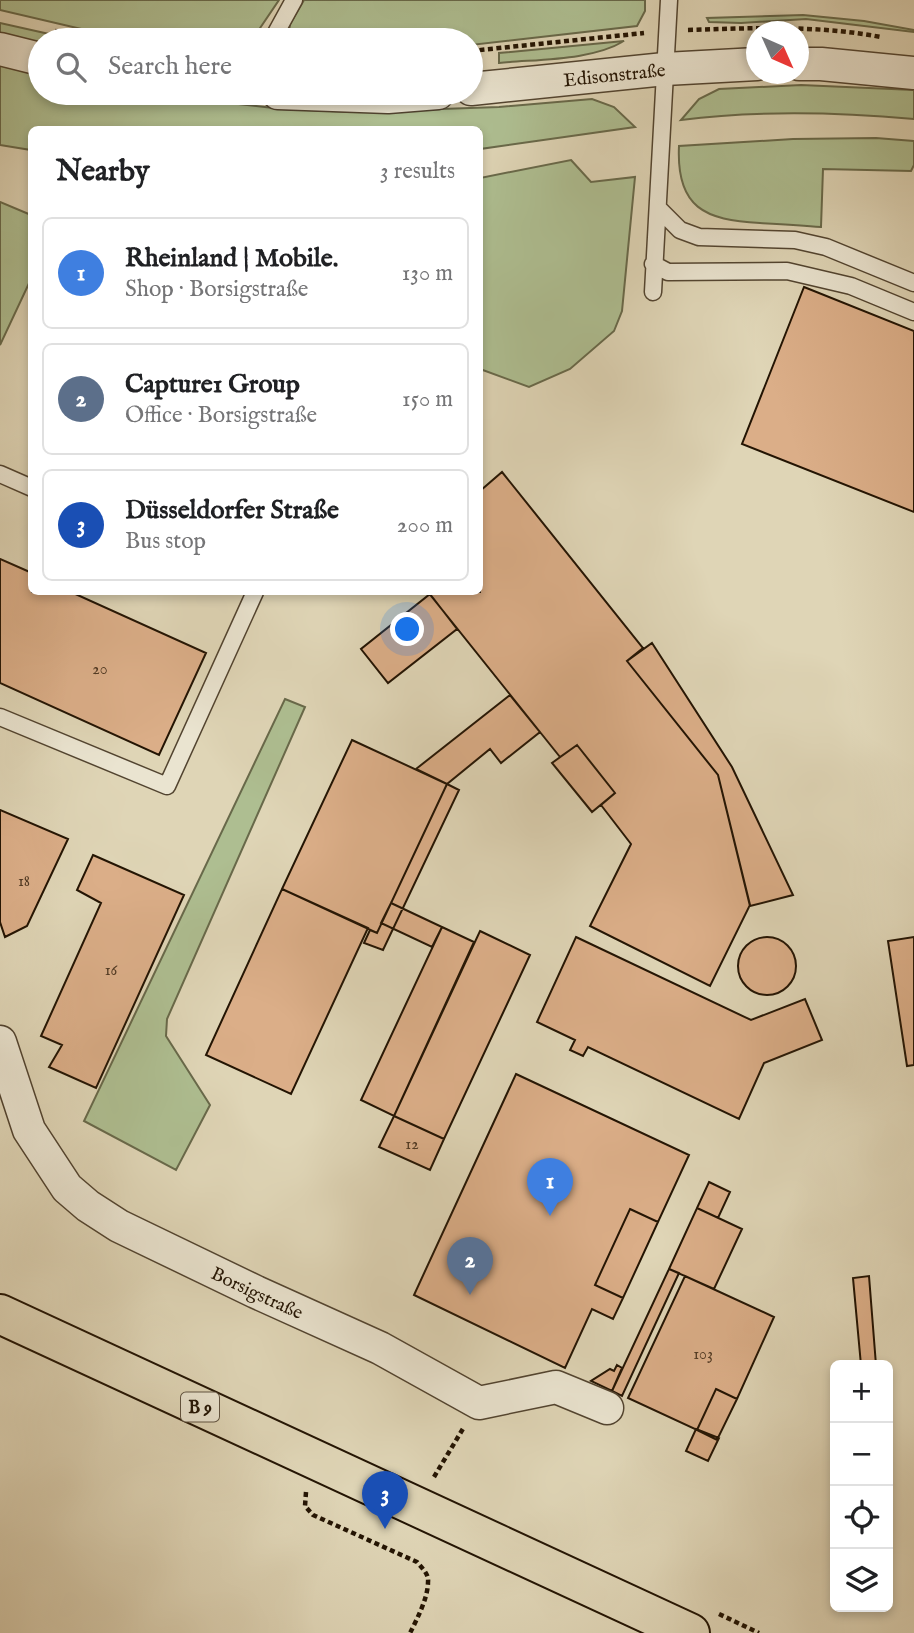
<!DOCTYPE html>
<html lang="en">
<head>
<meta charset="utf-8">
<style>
  body { margin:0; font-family:"IM FELL English",serif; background:#f6f6f6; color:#202124 }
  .controls { position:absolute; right:21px; bottom:21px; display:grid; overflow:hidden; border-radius:10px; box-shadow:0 4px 10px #0003 }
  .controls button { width:63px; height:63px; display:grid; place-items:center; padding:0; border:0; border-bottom:2px solid #e0e0e0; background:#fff; color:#202124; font:35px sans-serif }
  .compass { position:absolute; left:746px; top:21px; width:63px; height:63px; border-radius:50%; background:#fff; box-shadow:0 4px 10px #0003; rotate:135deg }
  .you { position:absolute; left:408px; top:630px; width:24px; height:24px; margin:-18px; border:5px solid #fff; border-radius:50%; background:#1a73e8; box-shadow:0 0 0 10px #1a73e833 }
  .badge { display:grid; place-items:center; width:46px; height:46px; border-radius:50%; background:#2563eb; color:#fff; font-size:23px; font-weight:700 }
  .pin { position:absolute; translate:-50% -58px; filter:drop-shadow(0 2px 4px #0008) }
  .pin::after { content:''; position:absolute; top:37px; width:24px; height:21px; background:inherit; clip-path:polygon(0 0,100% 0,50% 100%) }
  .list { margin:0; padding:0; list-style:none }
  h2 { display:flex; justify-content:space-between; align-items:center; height:91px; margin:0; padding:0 28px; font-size:30px }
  h2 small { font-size:23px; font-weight:400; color:#757577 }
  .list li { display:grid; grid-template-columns:46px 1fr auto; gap:21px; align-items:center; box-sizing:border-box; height:112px; margin:0 14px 14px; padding:0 14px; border:2px solid #e0e0e0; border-radius:10px }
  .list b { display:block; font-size:26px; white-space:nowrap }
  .list p { margin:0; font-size:23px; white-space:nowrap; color:#757577 }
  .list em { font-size:23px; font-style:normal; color:#757577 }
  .icon { flex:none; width:38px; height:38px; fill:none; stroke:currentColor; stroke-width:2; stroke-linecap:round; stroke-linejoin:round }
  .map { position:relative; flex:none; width:914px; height:1633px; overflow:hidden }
  .search { position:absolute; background:#fff; box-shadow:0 4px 10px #0003; left:28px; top:28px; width:455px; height:77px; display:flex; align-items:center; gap:18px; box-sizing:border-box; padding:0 24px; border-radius:38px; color:#757577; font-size:26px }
  .panel { position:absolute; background:#fff; box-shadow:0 4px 10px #0003; left:28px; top:126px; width:455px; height:469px; border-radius:10px }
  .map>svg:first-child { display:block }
  .green { fill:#aebe91; stroke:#68694a; stroke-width:2 }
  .building { fill:#dbae88; stroke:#231403; stroke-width:2 }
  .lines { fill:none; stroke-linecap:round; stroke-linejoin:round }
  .service-casing { stroke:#524430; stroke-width:19 }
  .minor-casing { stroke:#524430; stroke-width:35 }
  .primary-casing { stroke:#231403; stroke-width:42 }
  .path { stroke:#231403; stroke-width:4.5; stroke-dasharray:5 3.5; stroke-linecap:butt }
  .service { stroke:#eae4d0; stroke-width:16 }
  .minor { stroke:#eae4d0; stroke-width:32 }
  .primary { stroke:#dfd5b6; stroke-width:38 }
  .labels { text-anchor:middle; stroke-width:7; stroke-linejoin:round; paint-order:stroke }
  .number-label { font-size:16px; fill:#513a24 }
  .shield { fill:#eae4d0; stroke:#5f5240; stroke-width:2 }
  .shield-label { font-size:18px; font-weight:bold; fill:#231403 }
  .street-label { font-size:19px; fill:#231403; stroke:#eae4d0 }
</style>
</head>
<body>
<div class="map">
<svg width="914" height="1633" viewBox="0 0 914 1633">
  <rect width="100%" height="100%" fill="#dfd5b6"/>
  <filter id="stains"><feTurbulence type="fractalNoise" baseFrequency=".00286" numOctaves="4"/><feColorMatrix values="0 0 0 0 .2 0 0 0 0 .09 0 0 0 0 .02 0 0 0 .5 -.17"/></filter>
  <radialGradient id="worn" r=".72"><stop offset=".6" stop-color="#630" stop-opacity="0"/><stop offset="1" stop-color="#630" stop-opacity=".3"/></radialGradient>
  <!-- green -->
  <path class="green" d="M0 0H279L252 40H148L107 35 0 10Z
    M304 0H645V11L637 26 471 45V40H288L290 24Z
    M803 15 864 21 914 30V32L806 19 741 23 709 22 707 18Z
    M0 23 76 40H40V44L0 35Z
    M624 41C591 61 537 59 499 63V53Z
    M0 64 40 74V93H140L282 109 354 112 499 107 592 99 614 107 635 127 480 149V130H32L31 150 0 145Z
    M801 85 914 90V119C836 112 759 110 681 120L699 99 719 89Z
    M876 138 914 141V165L911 171 823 169 821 227C801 225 780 224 760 223 705 220 676 208 679 146L793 139Z
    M571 160 591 182 635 177 622 311 614 331 570 369 529 387 480 369V178Z
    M0 202 31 215V279L0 345Z
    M285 699 305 707 167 1019 166 1036 210 1105 176 1170 84 1121Z"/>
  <!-- building -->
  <path class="building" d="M804 287 914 331V512L742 444Z
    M502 472 643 648 627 661 718 775 750 905 710 986 590 926 631 844 601 805 615 793 577 745 560 757 428 592H480V491Z
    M0 559 32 573V592H71L206 653 159 755 0 683Z
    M430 594 457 629 388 683 361 649Z
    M652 643 732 767 793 895 750 906 718 775 627 661Z
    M510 695 540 732 501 763 490 749 447 784 416 769Z
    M352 740 447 784 377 933 282 889Z
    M577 745 615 793 592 812 552 763Z
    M447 784 459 790 383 950 364 943 370 930 377 933Z
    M0 810 68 839 27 926 5 937 0 922Z
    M93 855 184 895 96 1088 49 1067 62 1045 41 1036 101 903 77 890Z
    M282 889 368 928 291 1094 206 1055Z
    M391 903 442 927 432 947 381 923Z
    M442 927 474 942 394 1116 361 1100Z
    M480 931 530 955 444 1139 394 1116Z
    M738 966a29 29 0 1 1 58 0a29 29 0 1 1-58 0Z
    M576 937 751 1020 805 999 822 1040 764 1063 739 1119 588 1047 583 1056 570 1050 575 1040 537 1022Z
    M914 937V1065L907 1066 888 941Z
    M516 1074 689 1155 658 1222 630 1209 595 1285 623 1298 613 1319 592 1309 565 1368 414 1295Z
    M394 1116 444 1139 430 1170 379 1147Z
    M709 1182 730 1192 718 1218 697 1208Z
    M697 1208 742 1229 714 1289 669 1269Z
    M630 1209 658 1222 623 1298 595 1285Z
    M669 1269 679 1273 622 1396 612 1391Z
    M685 1276 774 1317 737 1399 716 1389 697 1430 628 1398Z
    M869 1276 876 1365H861L853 1278Z
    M617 1365 622 1368 612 1391 591 1381 610 1369 614 1371Z
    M716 1389 737 1399 717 1440 697 1430Z
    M696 1429 719 1438 708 1461 686 1451Z"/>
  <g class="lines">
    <defs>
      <path id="service" d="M272 40 294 0
        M658 208 680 230 699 237 795 240 826 247 914 283
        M653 264 668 272 787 271 851 286 914 312
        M653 292 669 0
        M0 474 32 488
        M0 717 167 786 255 592"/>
      <g id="minor">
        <path d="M0 49 40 59"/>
        <path d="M799 64H821L914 73"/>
        <path id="s1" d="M471 89 665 69 757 64"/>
        <path d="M278 93 388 97 438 93"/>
        <path id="s2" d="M0 1042 29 1130 67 1188 88 1206 119 1226 256 1292 380 1348 479 1403 556 1387 607 1408"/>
      </g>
      <path id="primary" d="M0 1314 690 1633"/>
    </defs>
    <!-- service casing -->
    <use href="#service" class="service-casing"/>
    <!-- minor casing -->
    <use href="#minor" class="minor-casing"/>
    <!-- primary casing -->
    <use href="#primary" class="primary-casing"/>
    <!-- path -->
    <path class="path" d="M688 30C753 28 817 25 881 37
      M55 31 102 40
      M471 51 644 33
      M434 1477 464 1427
      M306 1492 305 1506 313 1515 417 1562C422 1568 429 1574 428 1582 428 1598 417 1619 410 1633
      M719 1614 759 1633"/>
    <!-- service -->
    <use href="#service" class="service"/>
    <!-- minor -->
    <use href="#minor" class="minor"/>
    <!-- primary -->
    <use href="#primary" class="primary"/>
  </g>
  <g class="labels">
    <!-- number labels -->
    <g class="number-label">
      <text x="100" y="674">20</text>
      <text x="24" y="886">18</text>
      <text x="111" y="975">16</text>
      <text x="412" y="1149">12</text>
      <text x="703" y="1359">103</text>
    </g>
    <!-- shield labels -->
    <rect class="shield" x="181" y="1392.5" width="38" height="29" rx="5"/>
    <g class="shield-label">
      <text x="200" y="1413">B 9</text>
    </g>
    <!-- street labels -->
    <g class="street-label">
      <text dy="7" stroke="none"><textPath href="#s1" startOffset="144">Edisonstraße</textPath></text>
      <text dy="7" stroke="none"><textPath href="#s2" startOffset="380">Borsigstraße</textPath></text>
    </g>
  </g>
  <rect width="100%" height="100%" filter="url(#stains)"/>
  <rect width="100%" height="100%" fill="url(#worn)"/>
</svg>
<div class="controls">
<button>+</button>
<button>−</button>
<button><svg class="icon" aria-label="locate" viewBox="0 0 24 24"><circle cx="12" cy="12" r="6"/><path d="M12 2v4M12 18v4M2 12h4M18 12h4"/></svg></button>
<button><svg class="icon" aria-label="layers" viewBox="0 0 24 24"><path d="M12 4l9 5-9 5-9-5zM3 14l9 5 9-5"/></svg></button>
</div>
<svg class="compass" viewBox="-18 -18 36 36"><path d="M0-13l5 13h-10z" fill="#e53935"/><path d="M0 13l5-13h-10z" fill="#757577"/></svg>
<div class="you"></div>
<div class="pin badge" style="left:550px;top:1216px;background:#3f7fe0">1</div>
<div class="pin badge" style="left:470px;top:1295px;background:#5c6f8a">2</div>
<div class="pin badge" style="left:385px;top:1529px;background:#1a4fb4">3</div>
<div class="search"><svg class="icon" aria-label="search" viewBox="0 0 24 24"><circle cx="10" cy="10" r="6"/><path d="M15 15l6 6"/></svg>Search here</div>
<section class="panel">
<h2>Nearby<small>3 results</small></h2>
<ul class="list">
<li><span class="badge" style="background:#3f7fe0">1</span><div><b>Rheinland | Mobile.</b><p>Shop · Borsigstraße</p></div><em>130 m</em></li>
<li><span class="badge" style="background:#5c6f8a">2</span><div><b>Capture1 Group</b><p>Office · Borsigstraße</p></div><em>150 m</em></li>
<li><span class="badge" style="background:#1a4fb4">3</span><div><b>Düsseldorfer Straße</b><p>Bus stop</p></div><em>200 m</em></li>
</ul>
</section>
</div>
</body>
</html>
